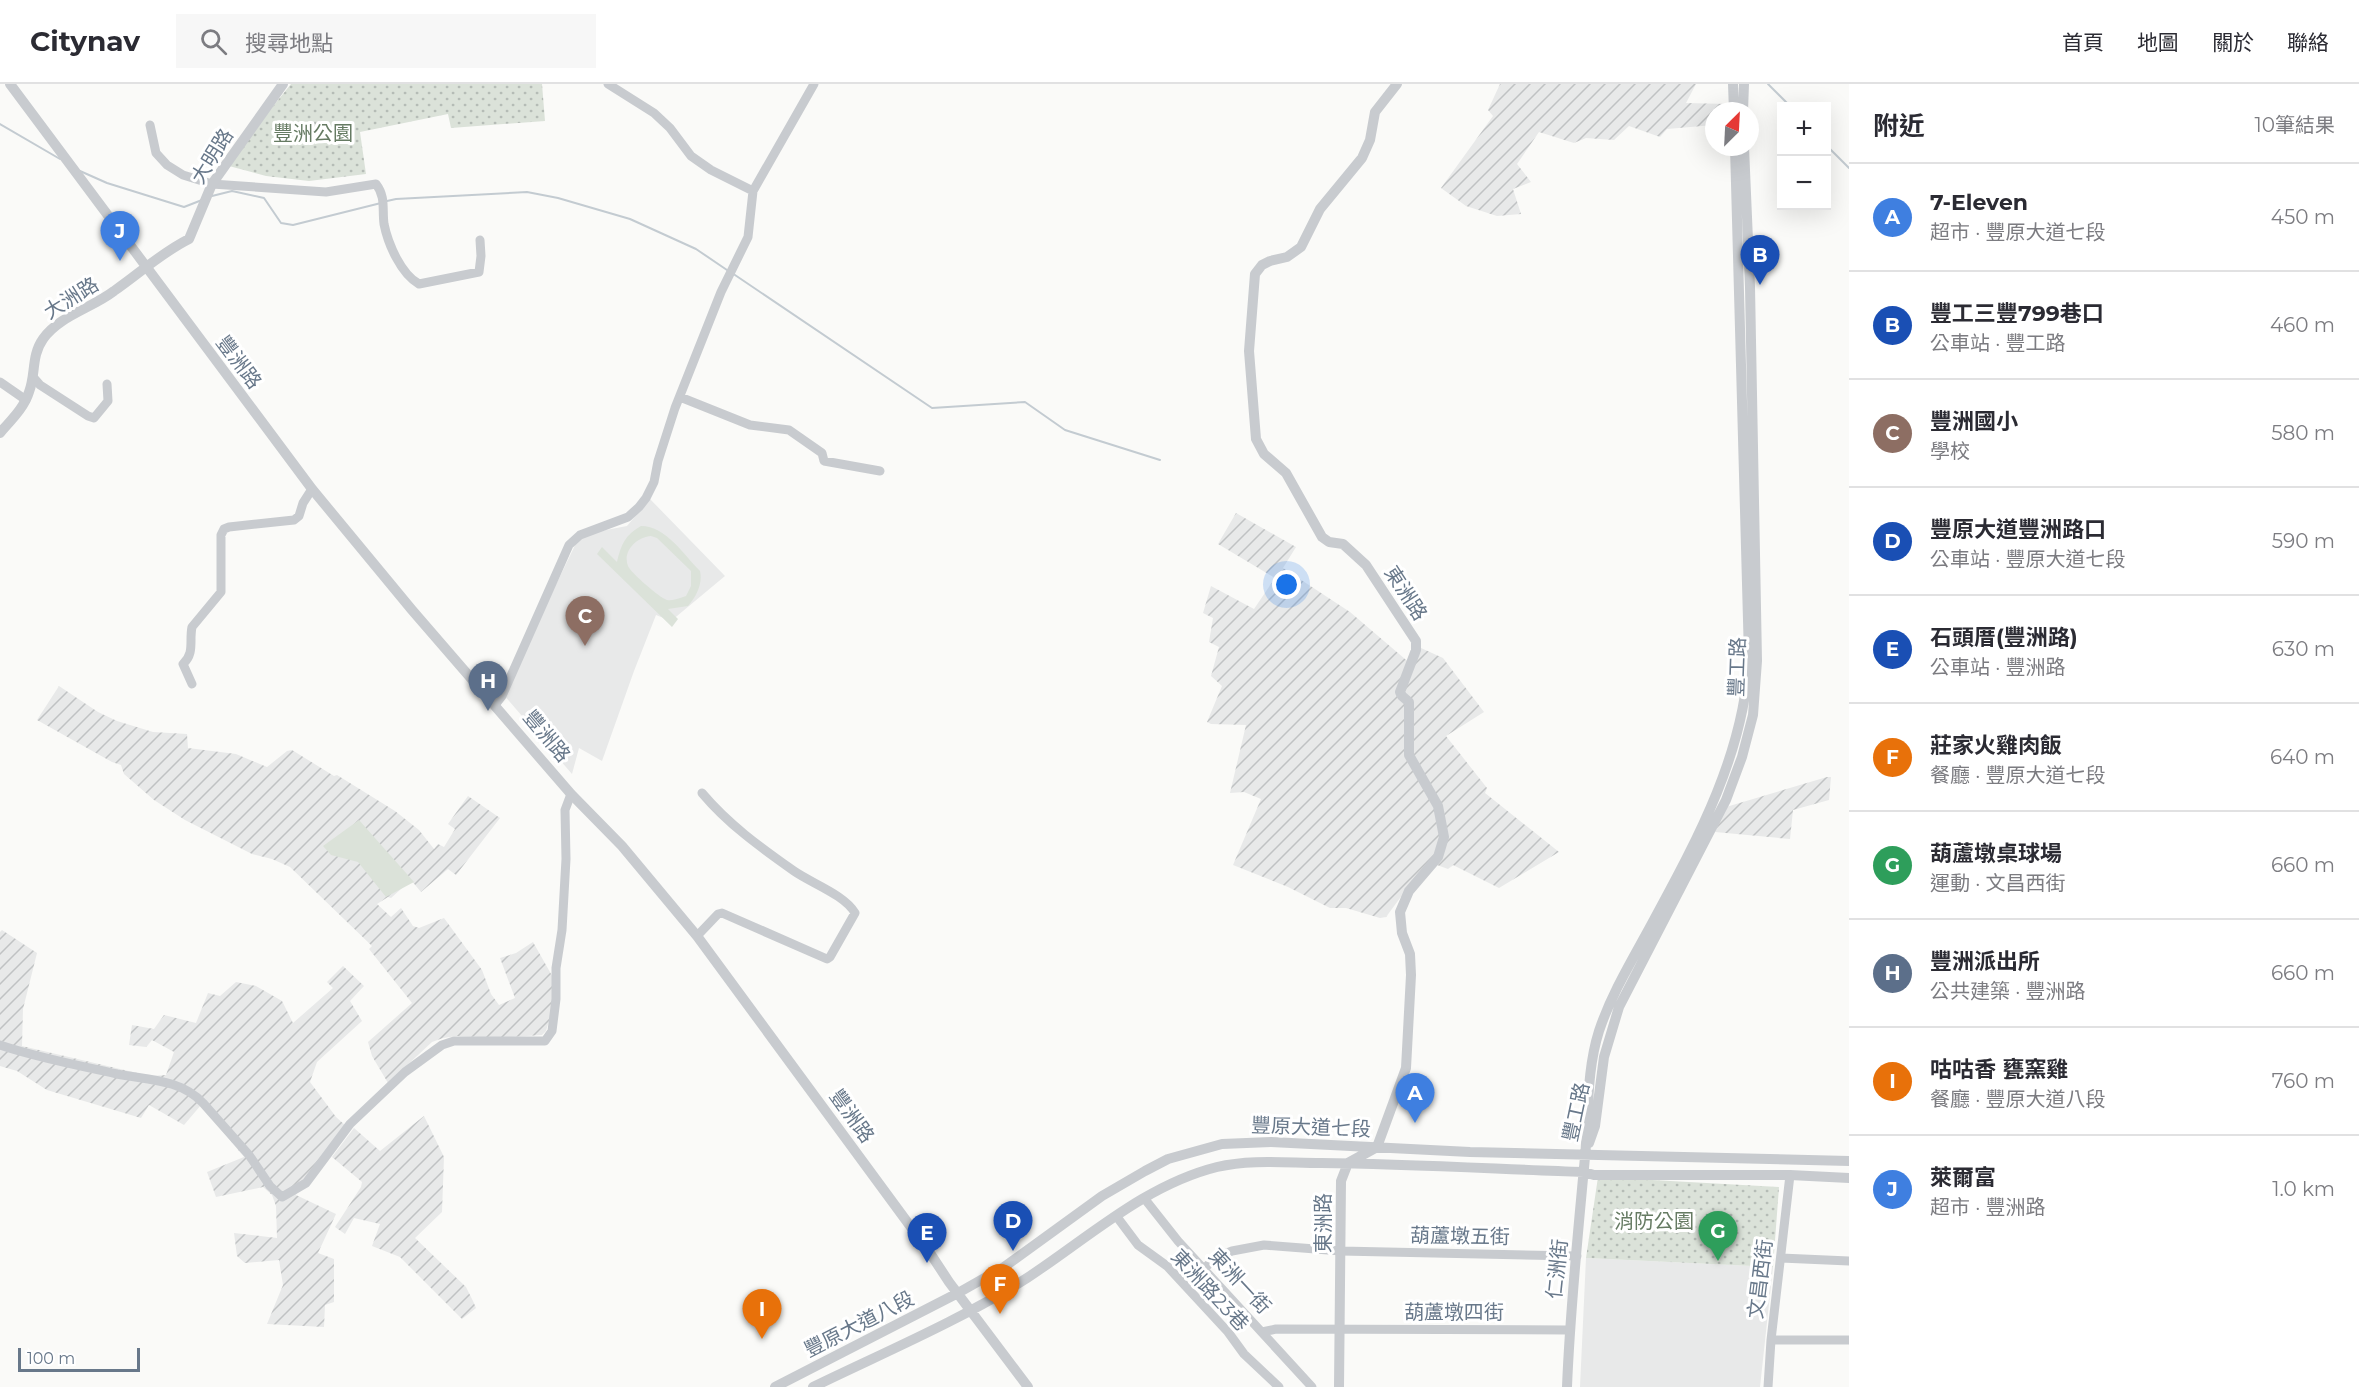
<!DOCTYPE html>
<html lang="zh-TW">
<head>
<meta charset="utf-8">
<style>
  body { margin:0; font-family:Montserrat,"Noto Sans TC",sans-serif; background:#f7f7f7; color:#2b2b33 }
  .controls { position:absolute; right:18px; top:18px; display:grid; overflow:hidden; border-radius:0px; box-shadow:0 6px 24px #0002 }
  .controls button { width:54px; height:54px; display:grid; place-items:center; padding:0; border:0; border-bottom:2px solid #e1e1e2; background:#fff; color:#2b2b33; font:30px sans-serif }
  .compass { position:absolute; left:1705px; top:18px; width:54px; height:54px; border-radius:50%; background:#fff; box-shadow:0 6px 24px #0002; rotate:24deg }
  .scale { position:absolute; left:18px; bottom:15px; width:122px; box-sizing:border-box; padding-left:6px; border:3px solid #68788a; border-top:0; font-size:16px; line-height:21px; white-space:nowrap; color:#68788a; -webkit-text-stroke:4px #fff; paint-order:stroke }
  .you { position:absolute; left:1287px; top:501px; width:21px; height:21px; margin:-15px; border:4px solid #fff; border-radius:50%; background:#1a73e8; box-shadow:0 0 0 9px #1a73e833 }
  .badge { display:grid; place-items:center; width:39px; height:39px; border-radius:50%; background:#111827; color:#fff; font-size:20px; font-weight:700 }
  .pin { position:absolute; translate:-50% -50px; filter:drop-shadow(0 2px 3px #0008) }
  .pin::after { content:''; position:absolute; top:32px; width:21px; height:18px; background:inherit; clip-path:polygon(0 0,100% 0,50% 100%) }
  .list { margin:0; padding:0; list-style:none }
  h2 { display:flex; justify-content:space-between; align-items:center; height:78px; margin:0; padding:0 24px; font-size:26px }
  h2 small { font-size:20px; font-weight:400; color:#7c7c81 }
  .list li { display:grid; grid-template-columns:39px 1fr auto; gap:18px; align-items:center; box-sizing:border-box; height:108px; padding:0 24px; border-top:2px solid #e1e1e2 }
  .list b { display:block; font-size:22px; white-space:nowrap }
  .list p { margin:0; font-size:20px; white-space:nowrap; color:#7c7c81 }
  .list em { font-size:20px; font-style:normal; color:#7c7c81 }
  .icon { flex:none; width:33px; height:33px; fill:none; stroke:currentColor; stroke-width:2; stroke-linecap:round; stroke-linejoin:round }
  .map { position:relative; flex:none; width:1849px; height:1303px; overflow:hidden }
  header { display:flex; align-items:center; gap:36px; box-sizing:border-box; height:84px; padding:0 30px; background:#fff; border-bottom:2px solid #e1e1e2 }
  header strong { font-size:28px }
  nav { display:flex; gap:33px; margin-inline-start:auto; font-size:21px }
  .search { width:420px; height:54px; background:#f7f7f7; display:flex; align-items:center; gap:15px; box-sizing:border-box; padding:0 21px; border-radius:0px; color:#7c7c81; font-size:22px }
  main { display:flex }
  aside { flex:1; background:#fff }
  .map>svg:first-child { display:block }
  .built { fill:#e8e9e9 }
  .industrial { fill:url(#industrial-furrows) }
  .park { fill:url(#park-dots) }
  .garden { fill:#dbe2d9; fill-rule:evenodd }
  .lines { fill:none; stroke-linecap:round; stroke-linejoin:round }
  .stream { stroke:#c3cbd1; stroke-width:2 }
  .minor { stroke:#c8cbcf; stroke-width:9 }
  .tertiary { stroke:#c8cbcf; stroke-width:10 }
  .labels { text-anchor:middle; stroke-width:6; stroke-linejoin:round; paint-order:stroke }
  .park-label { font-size:20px; fill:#667b63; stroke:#fff }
  .street-label { font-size:20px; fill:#68788a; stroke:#fff }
</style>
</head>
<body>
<header>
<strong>Citynav</strong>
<div class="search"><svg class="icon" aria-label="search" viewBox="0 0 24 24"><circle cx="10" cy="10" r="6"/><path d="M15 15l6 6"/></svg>搜尋地點</div>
<nav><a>首頁</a><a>地圖</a><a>關於</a><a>聯絡</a></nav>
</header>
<main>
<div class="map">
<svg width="1849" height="1303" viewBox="0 0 1849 1303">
  <defs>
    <pattern id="industrial-furrows" width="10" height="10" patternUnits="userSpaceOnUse" patternTransform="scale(1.5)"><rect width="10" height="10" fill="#e8e9e9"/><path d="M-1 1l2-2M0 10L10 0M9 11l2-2" fill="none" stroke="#c0c2c3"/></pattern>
    <pattern id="park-dots" width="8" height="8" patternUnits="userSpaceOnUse" patternTransform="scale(1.5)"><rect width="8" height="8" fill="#dbe2d9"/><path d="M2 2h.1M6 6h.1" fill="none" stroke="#b5bcb6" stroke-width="1.8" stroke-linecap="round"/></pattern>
  </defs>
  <rect width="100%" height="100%" fill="#fafaf8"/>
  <!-- built -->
  <path class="built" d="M650 415 725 492 671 537 656 531 634 587 602 677 579 664 572 690 503 610 580 451 627 442Z
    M1586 1174 1773 1183 1760 1303H1580Z"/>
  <!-- industrial -->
  <path class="industrial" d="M1500 0H1696L1686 19 1728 20V27H1714V41L1667 45 1660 53 1629 42 1614 56 1586 54 1574 59 1539 48 1517 80 1531 98 1513 105 1521 130 1497 132 1466 122 1441 104 1493 32 1488 26Z
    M1236 429 1296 463 1283 484 1350 528 1412 581 1421 564 1443 574 1484 628 1446 652 1487 704 1485 709 1559 768 1499 804 1453 781 1448 785 1437 781 1417 791 1386 833 1380 834 1346 824H1330L1288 803 1233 781 1261 715 1244 708 1230 709 1246 641 1211 640 1207 638 1222 602 1211 592 1219 563 1209 558 1213 534 1203 529 1211 502 1254 525 1275 494 1218 460Z
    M59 602 98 628 117 637 153 648 187 650 188 664 236 670 267 683 287 667 292 666 334 692 337 691 395 727 419 746 434 765 438 760 444 763 455 745 448 740 468 712 500 734 456 791 448 785 421 808 411 796 391 814 388 813 377 820 391 833 401 824 413 842 419 844 444 834 482 886 491 910 499 921 515 914 500 874 516 869 533 858 555 897 553 924 546 947 542 951 498 954 457 952 443 954 432 958 388 999 372 972 368 958 412 919 369 865 372 862 290 783 272 775 252 770 185 736 154 716 124 690 121 681 112 678 37 636Z
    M1827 693H1831L1829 716 1793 726 1790 755 1715 748 1726 723Z
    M2 846 37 869 23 925 22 962 150 992 166 991 174 968 152 956 146 963 129 961 132 941 154 945 164 931 196 939 208 909 220 912 236 898 256 902 282 917 293 939 333 904 327 898 343 882 364 902 350 917 362 937 317 978 310 998 336 1033 346 1042 302 1097 296 1111 336 1130 318 1169 334 1175V1218L325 1221 324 1243 267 1240 283 1201 279 1176 245 1179 237 1172 234 1149 277 1154 276 1122 272 1111 263 1103 216 1113 207 1088 244 1073 201 1021 184 1041 149 1021 141 1034 47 1006 17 987 0 982V848Z
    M424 1032 444 1073 442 1128 415 1154 466 1203 473 1217 476 1224 462 1235 400 1173 372 1162 380 1140 354 1134 345 1150 335 1143 361 1103 362 1098 332 1073 354 1044 380 1067Z"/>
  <!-- park -->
  <path class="park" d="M291 0H542L545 37 451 44 448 30 360 48 366 90 309 97 266 92 229 82 249 52Z
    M1598 1093 1779 1103 1773 1183 1586 1174Z"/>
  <!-- garden -->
  <path class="garden" d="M641 442C666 442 684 471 700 487 703 500 696 513 688 522L668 525 678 535 672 543 597 470 602 463 617 478C621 461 625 451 641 442ZM651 452 657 454 691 487V502L686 512C679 514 674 517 667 516 660 514 630 488 628 482 622 467 637 453 651 452Z
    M359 736 414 798 386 813 358 778 331 771 323 762Z"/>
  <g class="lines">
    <!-- stream -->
    <path class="stream" d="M1768 0 1790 22
      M0 40 60 75
      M1826 61 1849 84
      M80 87 107 99 184 123 202 116
      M212 112 232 107 264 114 281 139 293 141 381 119
      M387 117 396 115 527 108 558 114 630 135 696 165 727 186
      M732 189 932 324 1025 318 1065 346 1160 376"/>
    <!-- minor -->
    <path class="minor" d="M608 0 654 29 670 44 691 72 711 86 753 107
      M150 41 156 69 167 81 183 91 212 100 326 108 376 100C386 113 382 125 384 140 388 160 401 190 419 200L479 188 481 172 480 156
      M33 293 40 301 88 332 94 334 108 317 107 300
      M0 298 26 316
      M680 313 750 341 789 346 822 369 824 377 880 387
      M192 600 183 580C195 569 189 557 192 543L221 508V451L224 445 229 443 294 436 299 432 303 419 312 405
      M495 621 502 612 569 461 580 451 628 433 639 423 646 414 654 398 658 377 675 324 721 208 748 153 753 107 814 0
      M697 852 718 830 722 829 827 875 830 873 855 829C845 811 811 799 794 787 760 763 728 740 702 709
      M0 961C38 974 78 981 117 990 148 996 180 995 203 1019L249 1071 270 1102 282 1113 306 1099 350 1040 405 988 442 961 454 957H545L552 947 556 915V884L562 846 566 775 565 726 571 710
      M1144 1114 1178 1157 1312 1303
      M1117 1133 1138 1161 1167 1182 1228 1248 1244 1270 1279 1303
      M1781 1174 1849 1177
      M1204 1185 1215 1174 1232 1167 1264 1161 1341 1167 1577 1172
      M1262 1248 1276 1245 1569 1246
      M1771 1256H1849
      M1768 1303 1771 1256 1790 1091"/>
    <!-- tertiary -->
    <path class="tertiary" d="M10 0 312 405 412 526 571 710 622 762 697 852 930 1169 949 1198 1028 1303
      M1733 0 1734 27
      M1743 27 1744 0
      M0 349C11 336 24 324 29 308 36 290 31 272 43 255 59 232 92 224 114 207 140 189 161 169 189 155L212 100 283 0
      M1589 1059 1595 1042 1604 973 1619 923 1726 716 1742 673 1753 631 1757 577 1750 203 1744 63
      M775 1303 958 1209 1004 1183 1102 1112 1145 1087 1168 1075 1222 1060 1271 1058 1470 1068 1849 1077
      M813 1303C885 1268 959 1237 1027 1194 1088 1154 1145 1101 1217 1083 1251 1075 1287 1079 1321 1079 1409 1080 1496 1085 1584 1088L1594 1091H1790L1849 1094
      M1339 1303 1341 1097 1348 1079 1377 1063 1406 984 1411 891 1410 870 1402 849 1400 828 1409 807 1438 773 1444 753 1438 722 1409 671V618L1402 612 1400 608 1416 566V557L1366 481 1343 460 1329 458 1322 453 1286 389 1264 370 1256 355 1249 267 1255 190 1262 181 1270 177 1287 173 1301 163 1320 125 1362 74 1370 56 1375 28 1397 0
      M1567 1303C1570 1226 1578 1149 1585 1073 1589 1030 1586 988 1599 947 1611 911 1631 878 1649 845 1695 760 1745 671 1749 572L1735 63"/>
  </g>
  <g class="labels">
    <!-- park labels -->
    <g class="park-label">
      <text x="313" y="56">豐洲公園</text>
      <text x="1654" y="1144">消防公園</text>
    </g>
    <!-- street labels -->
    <g class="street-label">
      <text transform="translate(212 72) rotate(-58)" y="7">大明路</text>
      <text transform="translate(71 214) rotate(-32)" y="7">大洲路</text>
      <text transform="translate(239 278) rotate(53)" y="7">豐洲路</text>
      <text transform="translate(1406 509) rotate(57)" y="7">東洲路</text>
      <text transform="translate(1737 583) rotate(-88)" y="7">豐工路</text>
      <text transform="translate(547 652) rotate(50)" y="7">豐洲路</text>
      <text transform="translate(1576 1028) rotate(-78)" y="7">豐工路</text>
      <text transform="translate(852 1032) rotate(54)" y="7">豐洲路</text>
      <text transform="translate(1311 1043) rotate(2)" y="7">豐原大道七段</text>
      <text transform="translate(1323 1139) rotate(-90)" y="7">東洲路</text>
      <text transform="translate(1460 1152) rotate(1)" y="7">葫蘆墩五街</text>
      <text transform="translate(1557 1185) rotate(-84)" y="7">仁洲街</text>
      <text transform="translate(1760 1195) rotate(-83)" y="7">文昌西街</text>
      <text transform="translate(1240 1197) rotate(47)" y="7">東洲一街</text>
      <text transform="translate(1210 1206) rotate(47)" y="7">東洲路23巷</text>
      <text x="1454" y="1235">葫蘆墩四街</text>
      <text transform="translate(859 1240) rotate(-27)" y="7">豐原大道八段</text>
    </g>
  </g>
</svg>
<div class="controls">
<button>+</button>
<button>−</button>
</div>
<svg class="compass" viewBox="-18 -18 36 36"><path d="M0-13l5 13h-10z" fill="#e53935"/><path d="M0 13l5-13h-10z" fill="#7c7c81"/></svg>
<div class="scale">100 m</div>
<div class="you"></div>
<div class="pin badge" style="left:1415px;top:1039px;background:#3f7fe0">A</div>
<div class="pin badge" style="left:1760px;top:201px;background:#1a4fb4">B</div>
<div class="pin badge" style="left:585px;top:562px;background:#8d6e63">C</div>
<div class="pin badge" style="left:1013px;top:1167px;background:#1a4fb4">D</div>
<div class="pin badge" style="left:927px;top:1179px;background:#1a4fb4">E</div>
<div class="pin badge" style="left:1000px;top:1230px;background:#e8710a">F</div>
<div class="pin badge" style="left:1718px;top:1177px;background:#2e9e5b">G</div>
<div class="pin badge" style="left:488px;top:627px;background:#5c6f8a">H</div>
<div class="pin badge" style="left:762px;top:1255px;background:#e8710a">I</div>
<div class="pin badge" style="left:120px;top:177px;background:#3f7fe0">J</div>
</div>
<aside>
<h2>附近<small>10筆結果</small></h2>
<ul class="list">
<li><span class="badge" style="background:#3f7fe0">A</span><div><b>7-Eleven</b><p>超市 · 豐原大道七段</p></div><em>450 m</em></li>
<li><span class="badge" style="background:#1a4fb4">B</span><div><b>豐工三豐799巷口</b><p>公車站 · 豐工路</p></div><em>460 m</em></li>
<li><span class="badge" style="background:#8d6e63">C</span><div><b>豐洲國小</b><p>學校</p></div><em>580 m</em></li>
<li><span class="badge" style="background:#1a4fb4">D</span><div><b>豐原大道豐洲路口</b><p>公車站 · 豐原大道七段</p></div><em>590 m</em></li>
<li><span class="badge" style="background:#1a4fb4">E</span><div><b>石頭厝(豐洲路)</b><p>公車站 · 豐洲路</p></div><em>630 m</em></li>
<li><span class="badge" style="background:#e8710a">F</span><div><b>莊家火雞肉飯</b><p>餐廳 · 豐原大道七段</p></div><em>640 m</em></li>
<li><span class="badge" style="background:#2e9e5b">G</span><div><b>葫蘆墩桌球場</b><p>運動 · 文昌西街</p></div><em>660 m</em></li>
<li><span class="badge" style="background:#5c6f8a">H</span><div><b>豐洲派出所</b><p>公共建築 · 豐洲路</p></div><em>660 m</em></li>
<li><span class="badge" style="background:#e8710a">I</span><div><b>咕咕香 甕窯雞</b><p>餐廳 · 豐原大道八段</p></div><em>760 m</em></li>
<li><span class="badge" style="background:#3f7fe0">J</span><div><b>萊爾富</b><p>超市 · 豐洲路</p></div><em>1.0 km</em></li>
</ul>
</aside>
</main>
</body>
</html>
